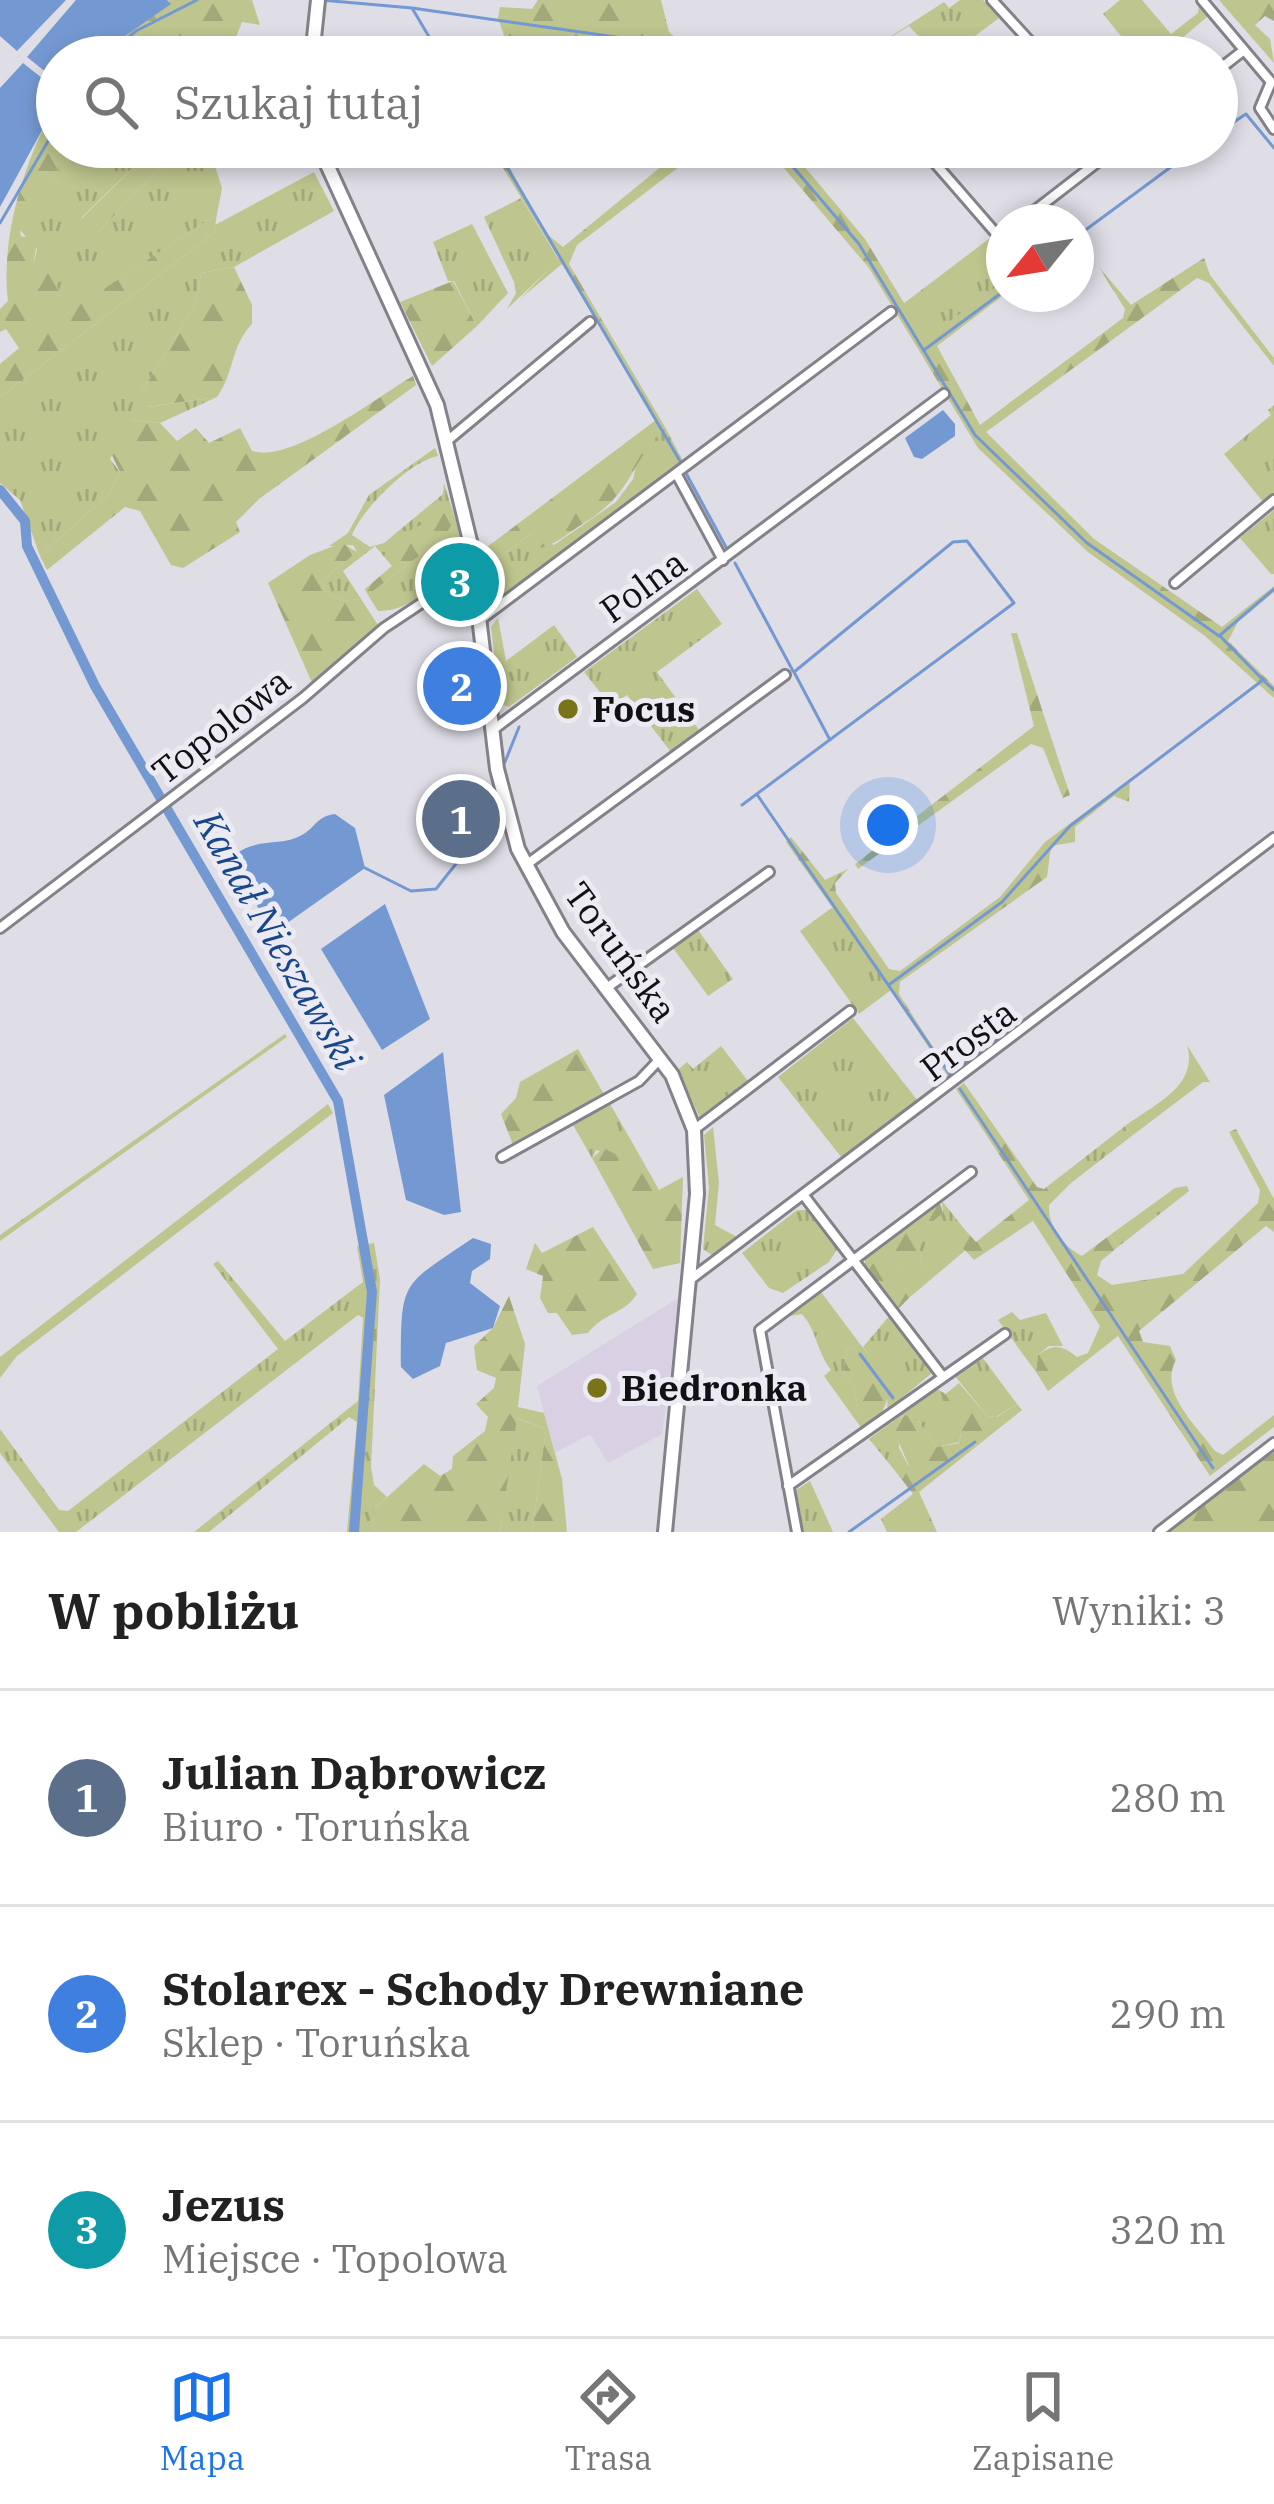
<!DOCTYPE html>
<html lang="pl">
<head>
<meta charset="utf-8">
<style>
  body { margin:0; font-family:"IBM Plex Serif",serif; background:#f2f2f2; color:#222 }
  .compass { position:absolute; left:986px; top:204px; width:108px; height:108px; border-radius:50%; background:#fff; box-shadow:0 6px 18px #0003; rotate:240deg }
  .you { position:absolute; left:888px; top:825px; width:42px; height:42px; margin:-30px; border:9px solid #fff; border-radius:50%; background:#1a73e8; box-shadow:0 0 0 18px #1a73e833 }
  .badge { display:grid; place-items:center; width:78px; height:78px; border-radius:50%; background:#1a73e8; color:#fff; font-size:39px; font-weight:700 }
  .pin { position:absolute; translate:-50% -50%; border:6px solid #fff; box-shadow:0 3px 12px #0006 }
  .list { margin:0; padding:0; list-style:none }
  h2 { display:flex; justify-content:space-between; align-items:center; height:156px; margin:0; padding:0 48px; font-size:51px }
  h2 small { font-size:39px; font-weight:400; color:#767676 }
  .list li { display:grid; grid-template-columns:78px 1fr auto; gap:36px; align-items:center; box-sizing:border-box; height:216px; padding:0 48px; border-top:3px solid #e0e0e0 }
  .list b { display:block; font-size:45px; white-space:nowrap }
  .list p { margin:0; font-size:39px; white-space:nowrap; color:#767676 }
  .list em { font-size:39px; font-style:normal; color:#767676 }
  .icon { flex:none; width:66px; height:66px; fill:none; stroke:currentColor; stroke-width:2; stroke-linecap:round; stroke-linejoin:round }
  .map { position:relative; flex:none; width:1274px; height:1532px; overflow:hidden }
  .search { position:absolute; background:#fff; box-shadow:0 6px 18px #0003; left:36px; right:36px; top:36px; height:132px; display:flex; align-items:center; gap:30px; box-sizing:border-box; padding:0 42px; border-radius:66px; color:#767676; font-size:45px }
  .sheet { height:804px; background:#fff }
  nav { display:flex; justify-content:space-around; align-items:center; box-sizing:border-box; height:168px; border-top:3px solid #e0e0e0; background:#fff; font-size:33px; color:#767676 }
  nav a { display:grid; justify-items:center; gap:6px }
  nav .on { color:#1a73e8 }
  .map>svg:first-child { display:block }
  .commercial { fill:#dad0e4 }
  .grass { fill:url(#grass-tufts) }
  .forest { fill:url(#forest-firs) }
  .water { fill:#7499d2 }
  .lines { fill:none; stroke-linecap:round; stroke-linejoin:round }
  .stream { stroke:#7499d2; stroke-width:3 }
  .canal { stroke:#7499d2; stroke-width:10 }
  .minor-casing { stroke:#83828a; stroke-width:14 }
  .secondary-casing { stroke:#83828a; stroke-width:18 }
  .minor { stroke:#fff; stroke-width:8 }
  .secondary { stroke:#fff; stroke-width:12 }
  .poi-dot { fill:#7a7418; stroke:#eceaf3; stroke-width:4.5 }
  .labels { text-anchor:middle; stroke-width:10; stroke-linejoin:round; paint-order:stroke }
  .street-label { font-size:36px; fill:#111114; stroke:#eceaf3 }
  .poi-label { font-size:36px; font-weight:bold; fill:#111114; stroke:#eceaf3; text-anchor:start }
  .water-label { font-size:39px; font-style:italic; fill:#18468b; stroke:#eceaf3 }
</style>
</head>
<body>
<div class="map">
<svg width="1274" height="1532" viewBox="0 0 1274 1532">
  <defs>
    <pattern id="grass-tufts" width="24" height="20" patternUnits="userSpaceOnUse" patternTransform="scale(3)"><rect width="24" height="20" fill="#bfc58e"/><path d="M3 7l-1-3M5 7V3M7 7l1-3M15 17l-1-3M17 17v-4M19 17l1-3" fill="none" stroke="#a3a87a"/></pattern>
    <pattern id="forest-firs" width="22" height="20" patternUnits="userSpaceOnUse" patternTransform="scale(3)"><rect width="22" height="20" fill="#bfc58e"/><path d="M5 1l3.5 6h-7zM16 11l3.5 6h-7z" fill="#a3a87a"/></pattern>
  </defs>
  <rect width="100%" height="100%" fill="#dfdde6"/>
  <!-- commercial -->
  <path class="commercial" d="M680 1297 662 1434 608 1463 590 1434 555 1453 537 1386Z"/>
  <!-- grass -->
  <path class="grass" d="M960 0H983L999 18 947 57H938L909 26 859 57 944 2 949 8Z
    M1120 0H1142L1171 34 1198 13 1199 4 1208 16 1160 57H1138L1103 14Z
    M72 147H154L81 218 98 232 181 147H209L222 188 217 214 62 317 34 263 37 249 20 230Z
    M314 172 334 211 234 267 201 273 196 304 142 391 148 407 217 397 160 423 132 420 110 459 120 472 110 493 40 556 20 500 0 483V397L214 233 215 225Z
    M521 198 559 260 507 309 516 293 514 282 484 217Z
    M472 224 508 293 477 326 454 281H448L433 242Z
    M990 238 1004 252V281L926 340 903 304Z
    M1274 405V495L1264 503 1224 454 1271 415 1268 410Z
    M665 427 683 461 498 600 487 595 484 569 532 533 554 545 616 502 633 479 639 455Z
    M435 448 438 456C410 461 362 509 352 535L370 547 384 543 443 494 444 483C458 532 478 560 430 590 411 602 400 611 378 611L368 595 445 536 392 566 375 546 343 571 361 599 341 601 325 591 322 581 357 552 353 545 329 546 348 533 369 495Z
    M1274 510V574H1271L1240 538Z
    M697 589 722 624 657 672 699 730 671 752 627 695 611 706 584 672Z
    M498 618 506 661 554 625 577 657 509 707 500 704 491 627Z
    M833 907 890 988 900 982 899 994 947 1069 956 1071 968 1062 970 1068 945 1086 948 1077 891 990 859 1014 800 931Z
    M698 930 733 979 708 996 673 948Z
    M853 1018 918 1101 842 1158 778 1077Z
    M285 1034 287 1037 0 1241V1235Z
    M721 1046 748 1081 700 1118 678 1070 687 1062 693 1069Z
    M328 1104 333 1113 17 1356 0 1378V1357Z
    M610 1104 632 1142 629 1162 596 1150 592 1158 573 1125Z
    M1125 1126 1133 1135 1071 1183 1066 1172Z
    M713 1127 719 1183 715 1225 737 1237 712 1255 703 1249 709 1187 704 1135Z
    M1187 1186 1189 1191 1118 1247 1110 1235 1175 1188Z
    M942 1201 966 1231 967 1249 910 1297 892 1275 900 1266 928 1270 922 1267C917 1237 919 1231 943 1213Z
    M797 1210H810L838 1248 829 1262 783 1293 769 1288 742 1253Z
    M374 1243 380 1279 371 1467 374 1485 387 1497 374 1509 373 1528 379 1532H347L357 1422 349 1417 209 1532H194L358 1401 363 1318 358 1315 76 1532H59L0 1453V1429L59 1510 68 1511 278 1349 213 1264 218 1261 285 1341 363 1282 357 1246Z
    M821 1292 860 1344 847 1349 843 1373 854 1386 859 1415 881 1416 862 1429 824 1376 831 1370C816 1350 818 1333 802 1314L790 1316Z
    M1012 1312 1020 1320 1046 1313 1063 1346H1049L1038 1355 1036 1372 998 1320Z
    M890 1315 932 1373 887 1410C890 1384 878 1367 863 1347Z
    M982 1357 1017 1404 996 1417 987 1416 955 1376Z
    M937 1389 946 1394 943 1397 961 1433 959 1442 936 1447 918 1421 904 1415 898 1420 899 1448 909 1467H892L869 1439Z
    M516 1418 546 1429 532 1532H500Z
    M810 1481 833 1532H804L796 1490Z"/>
  <!-- forest -->
  <path class="forest" d="M168 0H252L260 25 242 22 236 37 216 57H95L170 4Z
    M538 0H661L669 32 698 57H486L485 53 509 50 498 18 500 7 532 9Z
    M1219 0H1274V21L1265 16 1255 25 1270 39 1274 63Z
    M57 103V147H72L20 231 21 236 37 239 34 262 44 261 62 296 63 316 217 214 214 233 0 397V364L19 348 6 329 0 332V309L8 301C0 238 25 157 57 103Z
    M154 147H181L98 232 85 230 81 219Z
    M490 147H498L547 234 563 247 685 147H705L577 245 569 264 665 427C628 466 634 492 584 523 569 532 559 543 541 548L532 533 484 569 483 550 656 420 562 264 521 298 559 259Z
    M766 147H788L865 239 926 339 1004 281 1005 294 937 346 980 425 1123 318 1125 309 1099 267 1131 305 1204 258 1210 275 1274 358V366L1209 283 1197 278 986 432 1094 539 1222 627 1274 586V592L1238 622 1228 641 1274 686V698L1205 636 1088 552 978 448 869 268Z
    M234 267 252 305V324C230 347 235 372 217 397L147 407 142 391 196 304 201 273Z
    M453 281 477 326 432 366 400 302Z
    M413 376 416 385 259 499 236 522 240 532 183 568 171 565 140 511 125 507 47 570 40 556 110 493 120 472 105 441 132 420 160 423 177 441 196 428 209 443 240 428 252 451C291 464 377 397 413 376Z
    M448 511 453 522 445 536 368 595 365 589 400 559 394 550 405 533Z
    M342 543 357 552 322 581 325 591 341 601 361 599 378 625 313 685 268 583 310 555Z
    M1011 633H1017L1070 795 1063 798 1043 748 1031 744 858 869 855 864 1034 726Z
    M1130 779 1129 802 1114 796 1075 827V842L1051 846 1047 877 890 989 786 842 791 837 825 880 848 869 835 883 836 893 889 969 900 971 1000 897 1045 842Z
    M1187 1045 1210 1082H1203L1133 1135 1125 1126C1155 1104 1199 1086 1187 1045Z
    M578 1049 605 1096 513 1145 501 1114 516 1098 520 1082Z
    M964 1083 1037 1187 1044 1189 1066 1172 1071 1183 1049 1205C1048 1226 1062 1246 1082 1256L1110 1235 1118 1247 1101 1261 1097 1275 1112 1285 1183 1274 1258 1203 1260 1190 1229 1132 1236 1129 1274 1199V1232L1266 1226 1139 1331 1143 1342 1170 1346 1176 1360C1158 1392 1197 1426 1215 1451L1223 1455 1274 1415V1427L1210 1476 1118 1336 1048 1391 1036 1372 1038 1355C1054 1343 1062 1345 1077 1357L1088 1353 1100 1326 1033 1221 974 1260 961 1246 966 1231 976 1242 1029 1200 956 1089Z
    M632 1142 659 1190 683 1177 680 1263 653 1269 592 1158 604 1148 628 1161Z
    M940 1203 943 1213C920 1231 917 1237 922 1266L929 1271 922 1276 900 1266 893 1275 910 1297 899 1308 865 1265V1255Z
    M593 1227 637 1294C623 1315 603 1313 588 1333L572 1335 557 1313H548L540 1298 543 1276 526 1269 535 1243 542 1253Z
    M509 1296 525 1344 518 1407 544 1413 562 1479 567 1532H532L546 1429 517 1418 500 1532H379L373 1528 374 1509 424 1464 440 1476 452 1469 453 1456 485 1431 488 1417 476 1404 494 1388 496 1378 477 1370 474 1346 493 1328Z
    M860 1344 879 1367 889 1394 881 1416H859L854 1386 843 1373 847 1349Z
    M959 1383 987 1416 997 1417 1017 1404 1022 1410 919 1492 937 1532H887L881 1519 913 1494 892 1467 909 1466 895 1434 898 1420 905 1415 918 1421 936 1447 959 1443 961 1433 948 1417 942 1397Z
    M1274 1452V1532H1161Z"/>
  <!-- water -->
  <path class="water" d="M0 0H66L17 51 0 36Z
    M76 0H167L171 4 95 57H57V81L27 57Z
    M23 63 57 90V103L0 207V88Z
    M943 410 955 424V436L922 459 914 457 905 438Z
    M335 814 355 828 365 868 273 933 235 868 236 854C258 837 281 847 302 835 316 827 317 816 335 814Z
    M385 904 430 1019 382 1050 321 949Z
    M443 1052 461 1212 444 1215 406 1200 384 1095Z
    M473 1238 491 1244 490 1259 472 1271 470 1283 500 1306 493 1328 446 1343 440 1366 413 1379 401 1367C401 1278 401 1287 473 1238Z"/>
  <g class="lines">
    <!-- stream -->
    <path class="stream" d="M321 0 412 8 637 40 679 57
      M412 8 441 57
      M104 57 136 31 197 0
      M1217 133 1246 114 1274 148
      M495 147 680 461
      M776 147 859 244 975 435 1087 543 1219 636 1274 589
      M0 223 57 126
      M1076 237 1198 147
      M924 350 1004 291
      M687 475 727 549
      M735 563 793 671
      M1264 681 1274 690
      M505 762 519 727
      M758 796 951 1076
      M742 805 1014 603 967 541 953 542 794 672 830 740
      M365 868 411 891 436 889 463 855 491 792
      M890 984 1002 902 1070 826 1263 680 1220 636
      M951 1073 1065 991
      M960 1089 1213 1468
      M860 1354 893 1398
      M849 1532 975 1442"/>
    <!-- canal -->
    <path class="canal" d="M0 490 25 521 27 546 95 686 338 1101 372 1292 354 1532"/>
    <defs>
      <path id="minor" d="M992 0 1044 57
        M1202 0 1271 82 1260 108 1274 129
        M428 57H430
        M1217 71 1244 50
        M921 147 1000 238 1004 235
        M1020 222 1117 147
        M447 441 590 322
        M676 473 723 560
        M1175 583 1274 500
        M480 620 891 312
        M494 729 944 394
        M526 865 785 675
        M0 928 303 698 384 628 473 569
        M608 987 769 872
        M695 1129 850 1011
        M502 1157 639 1081 661 1058
        M805 1197 943 1377
        M691 1279 1274 838
        M788 1486 1005 1334
        M797 1532 760 1330 971 1172
        M1159 1532 1274 1443"/>
      <path id="secondary" d="M312 57 318 0
        M319 147 437 405 470 541 497 769 518 849 563 932 672 1075 694 1130 697 1194 665 1532"/>
    </defs>
    <!-- minor casing -->
    <use href="#minor" class="minor-casing"/>
    <!-- secondary casing -->
    <use href="#secondary" class="secondary-casing"/>
    <!-- minor -->
    <use href="#minor" class="minor"/>
    <!-- secondary -->
    <use href="#secondary" class="secondary"/>
  </g>
  <!-- markers -->
  <g class="poi-dot">
    <circle cx="568" cy="709" r="12"/>
    <circle cx="597" cy="1388" r="12"/>
  </g>
  <g class="labels">
    <!-- street labels -->
    <g class="street-label">
      <text transform="translate(643 586) rotate(-36)" y="13">Polna</text>
      <text transform="translate(221 726) rotate(-38)" y="13">Topolowa</text>
      <text transform="translate(621 952) rotate(54)" y="13">Toruńska</text>
      <text transform="translate(968 1040) rotate(-37)" y="13">Prosta</text>
    </g>
    <!-- poi labels -->
    <g class="poi-label">
      <text x="592" y="722">Focus</text>
      <text x="621" y="1401">Biedronka</text>
    </g>
    <!-- water labels -->
    <g class="water-label">
      <text transform="translate(278 940) rotate(60)" y="14">Kanał Nieszawski</text>
    </g>
  </g>
</svg>
<svg class="compass" viewBox="-18 -18 36 36"><path d="M0-13l5 13h-10z" fill="#e53935"/><path d="M0 13l5-13h-10z" fill="#767676"/></svg>
<div class="you"></div>
<div class="pin badge" style="left:461px;top:819px;background:#5c6f8a">1</div>
<div class="pin badge" style="left:462px;top:686px;background:#3f7fe0">2</div>
<div class="pin badge" style="left:460px;top:582px;background:#0f9aa8">3</div>
<div class="search"><svg class="icon" aria-label="search" viewBox="0 0 24 24"><circle cx="10" cy="10" r="6"/><path d="M15 15l6 6"/></svg>Szukaj tutaj</div>
</div>
<section class="sheet">
<h2>W pobliżu<small>Wyniki: 3</small></h2>
<ul class="list">
<li><span class="badge" style="background:#5c6f8a">1</span><div><b>Julian Dąbrowicz</b><p>Biuro · Toruńska</p></div><em>280 m</em></li>
<li><span class="badge" style="background:#3f7fe0">2</span><div><b>Stolarex - Schody Drewniane</b><p>Sklep · Toruńska</p></div><em>290 m</em></li>
<li><span class="badge" style="background:#0f9aa8">3</span><div><b>Jezus</b><p>Miejsce · Topolowa</p></div><em>320 m</em></li>
</ul>
</section>
<nav>
<a class="on"><svg class="icon" aria-label="map" viewBox="0 0 24 24"><path d="M3 6l6-2 6 2 6-2v14l-6 2-6-2-6 2zM9 4v14M15 6v14"/></svg>Mapa</a>
<a><svg class="icon" aria-label="directions" viewBox="0 0 24 24"><path d="M12 3l9 9-9 9-9-9zM9 14v-3h6M13 9l2 2-2 2"/></svg>Trasa</a>
<a><svg class="icon" aria-label="saved" viewBox="0 0 24 24"><path d="M7 4h10v16l-5-4-5 4z"/></svg>Zapisane</a>
</nav>
</body>
</html>
